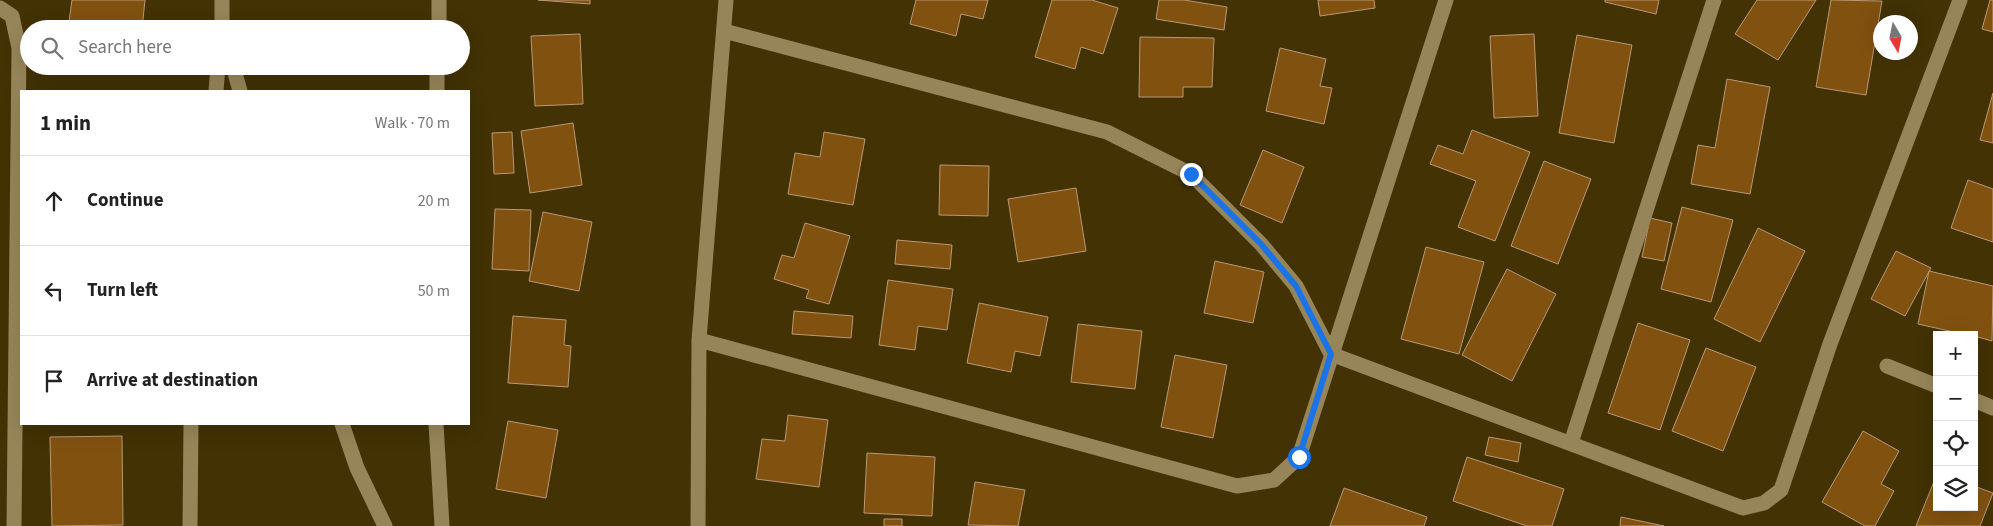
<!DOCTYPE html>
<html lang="en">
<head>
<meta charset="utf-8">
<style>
  body { margin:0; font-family:"Source Sans 3",sans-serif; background:#f6f6f6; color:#222 }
  .controls { position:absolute; right:15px; bottom:15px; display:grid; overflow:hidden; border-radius:0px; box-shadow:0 5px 20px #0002 }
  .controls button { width:45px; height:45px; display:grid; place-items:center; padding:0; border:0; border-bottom:1px solid #e0e0e0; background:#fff; color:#222; font:25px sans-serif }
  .compass { position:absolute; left:1873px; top:15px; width:45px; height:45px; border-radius:50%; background:#fff; box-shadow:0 5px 20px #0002; rotate:170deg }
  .stop { position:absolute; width:15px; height:15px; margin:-11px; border:4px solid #1a73e8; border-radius:50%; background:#fff }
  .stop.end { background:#1a73e8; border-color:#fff; box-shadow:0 1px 5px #0008 }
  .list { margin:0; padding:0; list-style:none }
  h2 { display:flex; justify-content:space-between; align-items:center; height:65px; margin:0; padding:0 20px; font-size:21px }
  h2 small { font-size:16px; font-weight:400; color:#767676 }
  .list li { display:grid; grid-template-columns:32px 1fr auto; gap:15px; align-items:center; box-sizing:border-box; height:90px; padding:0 20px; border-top:1px solid #e0e0e0 }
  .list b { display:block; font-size:19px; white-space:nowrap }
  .list em { font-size:16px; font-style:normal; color:#767676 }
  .icon { flex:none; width:28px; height:28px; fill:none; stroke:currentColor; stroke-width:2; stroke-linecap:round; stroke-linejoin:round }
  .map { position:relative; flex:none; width:1993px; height:526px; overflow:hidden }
  .search { position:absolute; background:#fff; box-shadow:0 5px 20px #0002; left:20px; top:20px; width:450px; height:55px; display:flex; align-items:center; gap:12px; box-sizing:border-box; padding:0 18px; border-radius:28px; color:#767676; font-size:19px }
  .panel { position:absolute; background:#fff; box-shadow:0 5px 20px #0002; left:20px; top:90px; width:450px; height:335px; border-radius:0px }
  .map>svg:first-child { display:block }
  .building { fill:#815110; stroke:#ba9875 }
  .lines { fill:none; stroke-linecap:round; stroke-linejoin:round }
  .street { stroke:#97855a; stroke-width:15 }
  .route { stroke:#1a73e8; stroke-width:6 }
</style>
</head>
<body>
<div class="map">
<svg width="1993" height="526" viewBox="0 0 1993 526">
  <rect width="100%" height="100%" fill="#423204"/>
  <!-- building -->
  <path class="building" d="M72 0H145L142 29H68Z
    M538 0H590V4Z
    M916 0H988L983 19 961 14 956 36 910 24Z
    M1052 0H1092L1118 8 1103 54 1081 47 1075 69 1035 57Z
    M1159 0H1184L1227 7 1224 30 1156 19Z
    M1318 0H1374L1375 8 1320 16Z
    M1605 0H1659L1656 14 1605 2Z
    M1757 0H1816L1778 60 1735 34Z
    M1831 0 1882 1 1866 95 1816 87Z
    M1990 0H1993V32L1982 29Z
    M580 34 583 104 535 106 531 36Z
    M1534 34 1538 116 1494 118 1490 36Z
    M1577 35 1632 45 1614 143 1559 133Z
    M1140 37 1214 38 1212 87H1183V97H1139Z
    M1280 48 1326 59 1320 86 1332 88 1324 124 1266 111Z
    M1727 79 1770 87 1750 194 1691 184 1698 145 1715 148Z
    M1993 93V143L1980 140Z
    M573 123 582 185 530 193 521 131Z
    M1472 130 1530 152 1495 241 1458 227 1476 181 1430 164 1438 145 1463 154Z
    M512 132 514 173 494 174 492 133Z
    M824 132 865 139 853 205 788 194 795 153 820 157Z
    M1263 150 1304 167 1282 223 1240 205Z
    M1544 161 1591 179 1558 264 1511 246Z
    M940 165 989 166 988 216 939 215Z
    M1968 180 1993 189V242L1951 228Z
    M1076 188 1086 251 1018 262 1008 199Z
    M1682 207 1733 220 1711 302 1661 289Z
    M495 209 531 210 529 271 492 269Z
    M543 212 592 222 579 291 529 281Z
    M1650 218 1672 223 1664 261 1642 257Z
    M805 223 850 236 829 304 806 298 809 290 774 279 782 255 794 258Z
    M1758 228 1805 251 1760 342 1714 319Z
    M897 240 952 245 950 269 895 264Z
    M1426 247 1484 262 1459 354 1401 339Z
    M1896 251 1931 268 1905 316 1871 299Z
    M1215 261 1264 272 1253 323 1204 313Z
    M1507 269 1556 294 1512 381 1462 355Z
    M1929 271 1993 286 1992 341 1974 336V335H1967L1918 324Z
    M888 280 953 289 947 330 918 326 915 350 879 345Z
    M979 303 1048 317 1040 356 1015 351 1011 372 967 363Z
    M794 311 853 316 851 338 792 334Z
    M513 316 566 320 564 345 571 346 568 387 508 383Z
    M1638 323 1690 340 1660 430 1608 413Z
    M1078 324 1142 331 1135 389 1071 382Z
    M1706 348 1756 367 1723 451 1672 431Z
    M1175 355 1227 365 1213 438 1161 427Z
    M788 415 828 420 819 487 756 479 762 439 785 441Z
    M508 421 558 430 546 498 496 489Z
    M1863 431 1899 451 1881 484 1894 491 1875 526H1865L1822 502Z
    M122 436 123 525 52 526 50 437Z
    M1489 437 1521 443 1518 462 1485 455Z
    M867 453 935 457 932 516 864 513Z
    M1467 457 1564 489 1552 526H1527L1453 501Z
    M1937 474V507H1974V486L1993 493 1980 526H1916Z
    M975 482 1025 490 1018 526 968 525Z
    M1344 488 1427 517 1424 526H1330Z
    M1621 517 1664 526H1620Z
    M884 519H902V526H884Z"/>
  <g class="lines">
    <!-- street -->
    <path class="street" d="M0 8 12 16 19 48 14 526
      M222 29V0
      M439 29V0
      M724 31 1107 132 1191 174 1261 244 1296 286 1331 354 1743 508 1764 503 1781 490 1830 344 1960 0
      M233 66 240 91
      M216 91 218 66
      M437 91V66
      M699 340 1237 486 1274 480 1299 457 1446 0
      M1887 366 1937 386
      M1974 400 1993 408
      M342 424 357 468 385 526
      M436 424 442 526
      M1571 443 1714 0
      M190 526 191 424
      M698 526 699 340 726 0"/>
  </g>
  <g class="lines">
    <!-- route -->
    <path class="route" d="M1191 174 1261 244 1296 286 1331 354 1299 457"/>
  </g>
</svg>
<div class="controls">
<button>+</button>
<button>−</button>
<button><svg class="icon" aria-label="locate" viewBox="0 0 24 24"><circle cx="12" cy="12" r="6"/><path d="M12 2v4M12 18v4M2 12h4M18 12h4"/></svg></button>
<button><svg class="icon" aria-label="layers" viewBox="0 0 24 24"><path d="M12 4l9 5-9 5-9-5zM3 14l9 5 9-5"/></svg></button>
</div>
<svg class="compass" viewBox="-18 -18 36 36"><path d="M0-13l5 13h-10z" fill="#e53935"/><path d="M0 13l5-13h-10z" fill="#767676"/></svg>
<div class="stop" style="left:1299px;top:457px"></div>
<div class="stop end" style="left:1191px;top:174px"></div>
<div class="search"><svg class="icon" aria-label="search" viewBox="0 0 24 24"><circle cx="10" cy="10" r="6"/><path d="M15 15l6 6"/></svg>Search here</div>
<section class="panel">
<h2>1 min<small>Walk · 70 m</small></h2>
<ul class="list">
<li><svg class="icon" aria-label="ahead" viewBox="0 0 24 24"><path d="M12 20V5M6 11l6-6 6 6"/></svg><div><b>Continue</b></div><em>20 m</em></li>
<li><svg class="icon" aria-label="left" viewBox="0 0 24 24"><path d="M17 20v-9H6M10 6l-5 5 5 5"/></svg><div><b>Turn left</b></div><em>50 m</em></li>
<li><svg class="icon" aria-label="arrive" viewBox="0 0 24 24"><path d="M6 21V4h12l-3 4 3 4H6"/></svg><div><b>Arrive at destination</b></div></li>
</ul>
</section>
</div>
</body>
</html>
